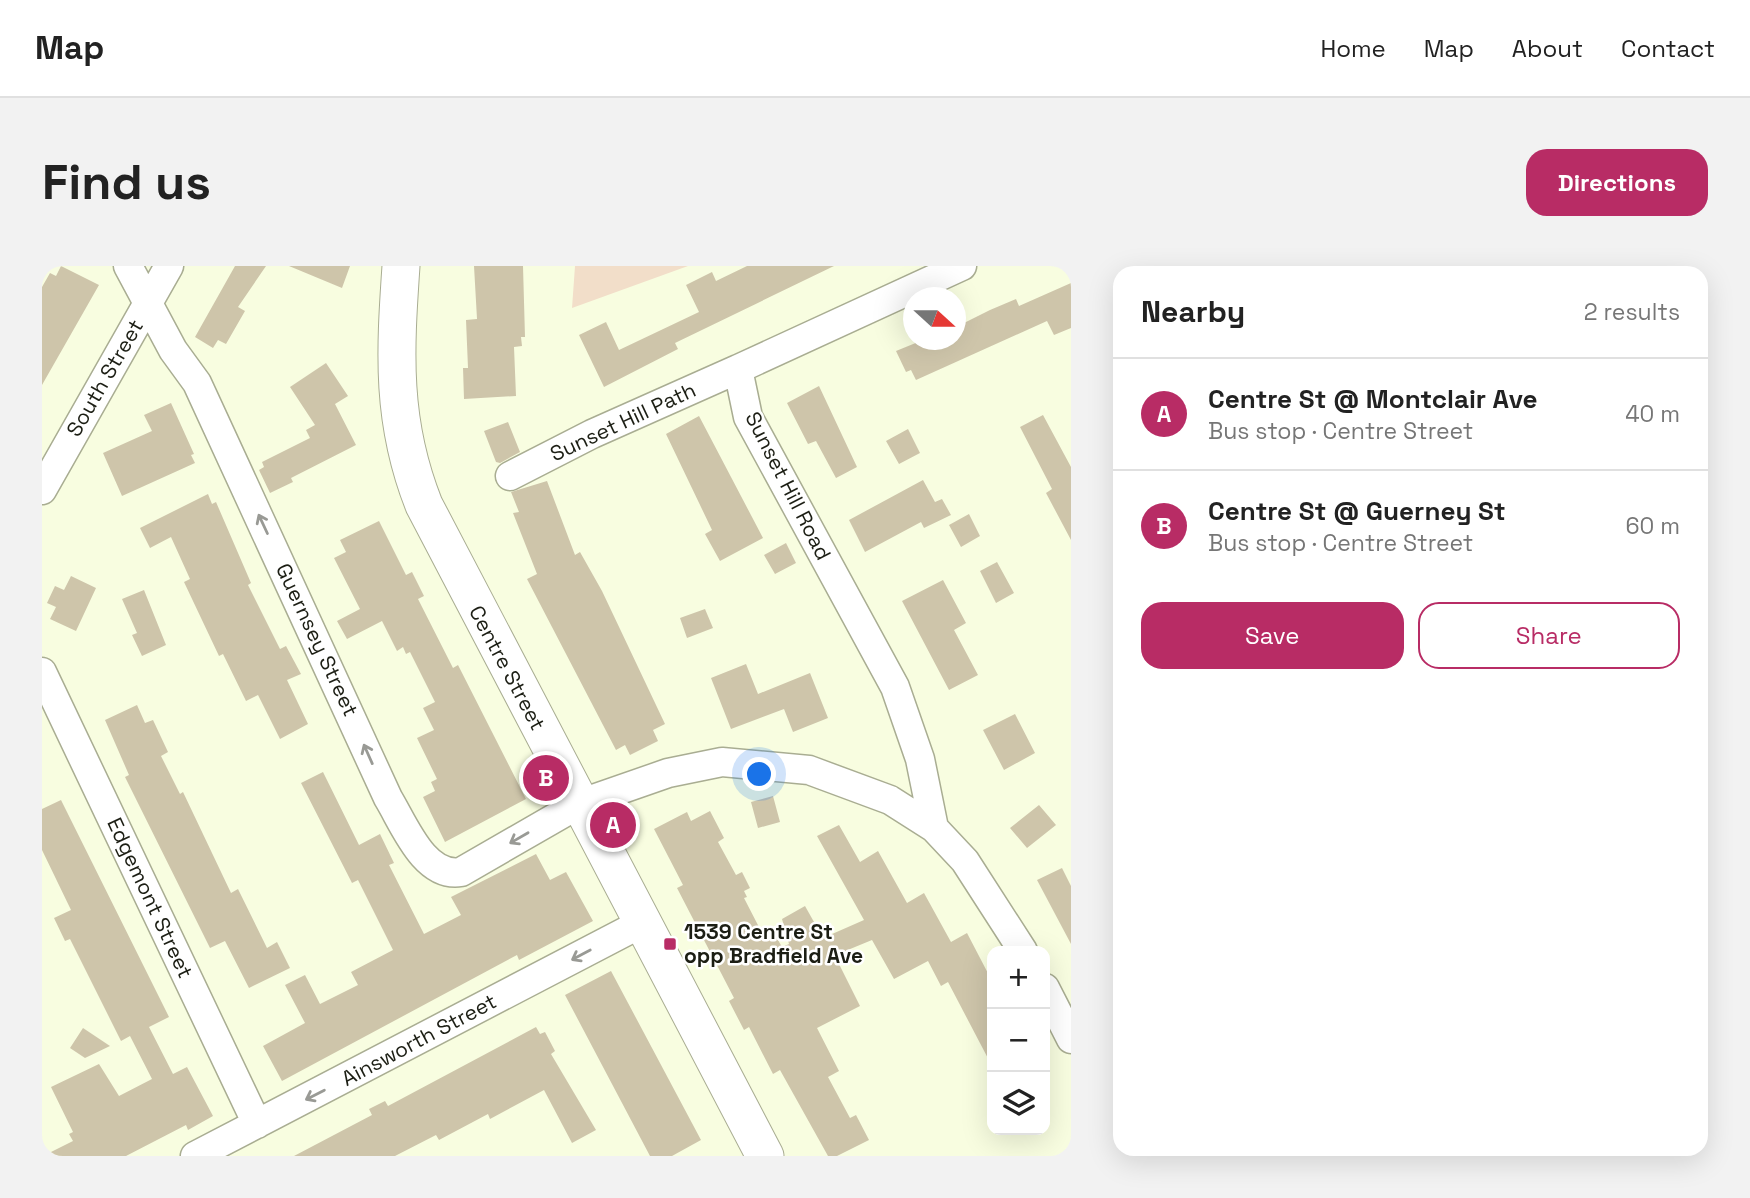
<!DOCTYPE html>
<html lang="en">
<head>
<meta charset="utf-8">
<style>
  body { margin:0; font-family:"Space Grotesk",sans-serif; background:#f2f2f2; color:#222 }
  .controls { position:absolute; right:21px; bottom:21px; display:grid; overflow:hidden; border-radius:14px; box-shadow:0 7px 28px #0002 }
  .controls button { width:63px; height:63px; display:grid; place-items:center; padding:0; border:0; border-bottom:2px solid #e0e0e0; background:#fff; color:#222; font:35px sans-serif }
  .compass { position:absolute; left:861px; top:21px; width:63px; height:63px; border-radius:50%; background:#fff; box-shadow:0 7px 28px #0002; rotate:111deg }
  .you { position:absolute; left:718px; top:509px; width:24px; height:24px; margin:-18px; border:5px solid #fff; border-radius:50%; background:#1a73e8; box-shadow:0 0 0 10px #1a73e833 }
  .badge { display:grid; place-items:center; width:46px; height:46px; border-radius:50%; background:#b82c65; color:#fff; font-size:23px; font-weight:700 }
  .pin { position:absolute; translate:-50% -50%; border:4px solid #fff; box-shadow:0 2px 7px #0006 }
  .list { margin:0; padding:0; list-style:none }
  h2 { display:flex; justify-content:space-between; align-items:center; height:91px; margin:0; padding:0 28px; font-size:30px }
  h2 small { font-size:23px; font-weight:400; color:#767676 }
  .list li { display:grid; grid-template-columns:46px 1fr auto; gap:21px; align-items:center; box-sizing:border-box; height:112px; padding:0 28px; border-top:2px solid #e0e0e0 }
  .list b { display:block; font-size:26px; white-space:nowrap }
  .list p { margin:0; font-size:23px; white-space:nowrap; color:#767676 }
  .list em { font-size:23px; font-style:normal; color:#767676 }
  .actions { display:flex; gap:14px; padding:21px 28px }
  .actions a { flex:1; padding:16px 0; border:2px solid #b82c65; border-radius:21px; text-align:center; font-size:24px; color:#b82c65 }
  .actions .main { background:#b82c65; color:#fff }
  .icon { flex:none; width:38px; height:38px; fill:none; stroke:currentColor; stroke-width:2; stroke-linecap:round; stroke-linejoin:round }
  .map { position:relative; flex:none; width:1029px; height:890px; overflow:hidden; border-radius:21px }
  header { display:flex; align-items:center; gap:42px; box-sizing:border-box; height:98px; padding:0 35px; background:#fff; border-bottom:2px solid #e0e0e0 }
  header strong { font-size:33px }
  nav { display:flex; gap:38px; margin-inline-start:auto; font-size:24px }
  .intro { display:flex; align-items:center; justify-content:space-between; box-sizing:border-box; height:168px; padding:0 42px }
  h1 { margin:0; font-size:49px }
  .button { padding:18px 32px; border-radius:21px; background:#b82c65; color:#fff; font-size:24px; font-weight:700 }
  main { display:flex; gap:42px; padding:0 42px }
  aside { flex:1; background:#fff; border-radius:21px; box-shadow:0 7px 28px #0002 }
  .map>svg:first-child { display:block }
  .green { fill:#f2dec9 }
  .building { fill:#cec5aa }
  .lines { fill:none; stroke-linecap:round; stroke-linejoin:round }
  .minor-casing { stroke:#a9ad92; stroke-width:31 }
  .major-casing { stroke:#a9ad92; stroke-width:39 }
  .minor { stroke:#fff; stroke-width:28 }
  .major { stroke:#fff; stroke-width:37 }
  .oneway { stroke:#999a95 }
  .poi-dot { fill:#b82c65; stroke:#fff; stroke-width:2.5 }
  .labels { text-anchor:middle; stroke-width:5; stroke-linejoin:round; paint-order:stroke }
  .street-label { font-size:21px; fill:#1c1e14; stroke:#fff }
  .poi-label { font-size:21px; font-weight:bold; fill:#1c1e14; stroke:#fff; text-anchor:start }
</style>
</head>
<body>
<header>
<strong>Map</strong>
<nav><a>Home</a><a>Map</a><a>About</a><a>Contact</a></nav>
</header>
<div class="intro"><h1>Find us</h1><a class="button">Directions</a></div>
<main>
<div class="map">
<svg width="1029" height="890" viewBox="0 0 1029 890">
  <rect width="100%" height="100%" fill="#f8fde0"/>
  <!-- green -->
  <path class="green" d="M533 0H646L530 42Z"/>
  <!-- building -->
  <path class="building" d="M19 0 57 19 0 119V21L8 7 14 10Z
    M193 0H224L196 41 203 45 184 78 176 74 171 82 153 71Z
    M247 0H308L300 22Z
    M432 0H481L483 71H479L480 80 472 81 474 130 422 133 421 102H426L424 54 435 53Z
    M705 0H792L633 77 636 83 562 121 537 69 564 56 577 84 657 46 644 19 670 6 674 15Z
    M1029 17V62L1012 69 1005 55 874 114 869 104 864 106 854 85 881 74H914V61L948 44 974 33 977 40Z
    M284 97 306 130 293 138 314 179 249 212 251 216 228 227 217 204 222 201 220 196 268 172 264 164 273 159 248 121Z
    M777 120 815 201 794 212 774 175 766 178 745 137Z
    M129 137 152 188 149 189 153 197 80 230 61 187 110 165 102 149Z
    M1001 149 1029 201V274L1004 227 1010 223 978 161Z
    M657 150 721 272 678 295 663 268 670 264 624 168Z
    M466 156 478 186 458 197 454 196 442 165Z
    M866 163 878 187 857 198 844 175Z
    M881 214 893 236 900 233 909 249 882 262 879 256 823 286 807 254Z
    M505 215 533 289 538 286 560 325 623 458 611 464 616 475 588 489 583 479 574 484 485 313 495 308 471 247 477 246 469 226Z
    M166 228 170 238 174 236 209 317 206 319 238 383 244 380 259 408 245 414 266 458 238 473 216 429 204 435 181 388 177 390 142 316 148 313 129 271 108 282 98 262Z
    M927 248 938 270 919 281 907 259Z
    M337 255 364 309 370 306 382 330 376 333 411 402 416 399 484 533 403 576 381 531 393 525 389 516 395 513 375 472 392 464 381 442 393 436 368 386 364 388 361 381 355 385 340 355 305 373 295 355 318 343 292 292 304 286 298 274Z
    M744 277 754 297 733 308 722 289Z
    M955 296 972 327 954 337 938 305Z
    M29 310 54 322 34 365 8 353 14 341 5 337 13 320 22 324Z
    M901 314 924 357 912 364 936 409 907 424 860 335Z
    M102 324 124 379 100 390 90 369 95 367 80 333Z
    M663 343 671 362 645 372 638 352Z
    M704 398 716 428 768 407 786 452 751 466 742 443 689 463 669 412Z
    M95 439 103 457 111 454 126 486 119 490 138 528 141 526 189 627 196 623 225 682 235 676 248 702 207 722 183 675 168 682 83 511 87 509 63 454Z
    M973 448 993 487 962 504 941 464Z
    M281 506 317 579 338 568 352 597 347 599 382 668 419 649 409 631 494 588 508 614 524 606 551 655 477 694 475 689 240 815 221 780 263 757 243 719 263 709 278 738 316 719 309 706 351 684 316 614 310 617 259 517Z
    M731 530 738 556 716 562 709 536Z
    M19 534 127 751 107 761 131 808 145 801 171 850 146 864 144 859 84 890H1L31 875 27 868 31 866 9 821 57 798 77 830 110 813 88 770 79 775 28 673 23 675 12 652 29 644 0 584V543Z
    M997 539 1014 559 985 582 968 562Z
    M668 545 682 572 676 576 694 609 700 606 708 622 702 625 705 631 702 632 719 665 728 660 740 681 747 678 740 653 763 640 781 672 822 654 775 570 797 559 818 596 836 585 865 637 882 627 909 676 925 667 950 715V800L906 716 899 720 886 695 852 713 830 674 796 688 799 692 795 694 818 740 775 762 797 805 786 811 808 852 814 849 827 874 795 890H786L738 804 731 808 707 761 702 764 687 735 692 732 635 622 641 619 612 563 645 546 649 555Z
    M1020 602 1029 620V678L995 614Z
    M569 705 659 874 630 890H608L523 729Z
    M494 761 498 768 503 766 513 785 509 788 554 864 530 877 502 824 448 853 446 848 397 874 394 869 353 890H252L330 849 327 843 343 835 346 840Z
    M41 762 68 780 43 792 28 782Z"/>
  <g class="lines">
    <defs>
      <path id="minor" d="M86 0 131 84 155 117 346 532C362 558 382 612 419 606L537 538 626 507 680 496 767 504 848 534 892 562 923 595 981 685
        M468 210 550 168 696 103
        M0 224 127 0
        M0 406 215 858
        M892 562 878 493 853 421 706 151 696 103 920 0
        M1003 722 1029 773
        M153 890 600 657"/>
      <path id="major" d="M359 0C353 87 349 156 382 239L723 890"/>
    </defs>
    <!-- minor casing -->
    <use href="#minor" class="minor-casing"/>
    <!-- major casing -->
    <use href="#major" class="major-casing"/>
    <!-- minor -->
    <use href="#minor" class="minor"/>
    <!-- major -->
    <use href="#major" class="major"/>
  </g>
  <!-- one-way arrows -->
  <defs><path id="oneway-shaft" d="M-6 0H5M1.5-3L5.5 0L1.5 3" fill="none" stroke-width="1.6" stroke-linecap="round" stroke-linejoin="round" transform="scale(1.75)"/></defs>
  <g class="oneway">
    <use href="#oneway-shaft" transform="translate(221 258) rotate(-115)"/>
    <use href="#oneway-shaft" transform="translate(326 488) rotate(-114)"/>
    <use href="#oneway-shaft" transform="translate(477 572) rotate(150)"/>
    <use href="#oneway-shaft" transform="translate(539 689) rotate(152)"/>
    <use href="#oneway-shaft" transform="translate(273 829) rotate(153)"/>
  </g>
  <!-- markers -->
  <rect class="poi-dot" x="621" y="671" width="14" height="14" rx="3.5"/>
  <g class="labels">
    <!-- street labels -->
    <g class="street-label">
      <text transform="translate(63 112) rotate(-60)" y="7">South Street</text>
      <text transform="translate(581 156) rotate(-25)" y="7">Sunset Hill Path</text>
      <text transform="translate(746 220) rotate(63)" y="7">Sunset Hill Road</text>
      <text transform="translate(275 374) rotate(65)" y="7">Guernsey Street</text>
      <text transform="translate(465 402) rotate(62)" y="7">Centre Street</text>
      <text transform="translate(108 632) rotate(65)" y="7">Edgemont Street</text>
      <text transform="translate(377 774) rotate(-28)" y="7">Ainsworth Street</text>
    </g>
    <!-- poi labels -->
    <g class="poi-label">
      <text x="642" y="673">1539 Centre St<tspan x="642" dy="24">opp Bradfield Ave</tspan></text>
    </g>
  </g>
</svg>
<div class="controls">
<button>+</button>
<button>−</button>
<button><svg class="icon" aria-label="layers" viewBox="0 0 24 24"><path d="M12 4l9 5-9 5-9-5zM3 14l9 5 9-5"/></svg></button>
</div>
<svg class="compass" viewBox="-18 -18 36 36"><path d="M0-13l5 13h-10z" fill="#e53935"/><path d="M0 13l5-13h-10z" fill="#767676"/></svg>
<div class="you"></div>
<div class="pin badge" style="left:571px;top:559px">A</div>
<div class="pin badge" style="left:504px;top:512px">B</div>
</div>
<aside>
<h2>Nearby<small>2 results</small></h2>
<ul class="list">
<li><span class="badge">A</span><div><b>Centre St @ Montclair Ave</b><p>Bus stop · Centre Street</p></div><em>40 m</em></li>
<li><span class="badge">B</span><div><b>Centre St @ Guerney St</b><p>Bus stop · Centre Street</p></div><em>60 m</em></li>
</ul>
<div class="actions"><a class="main">Save</a><a>Share</a></div>
</aside>
</main>
</body>
</html>
